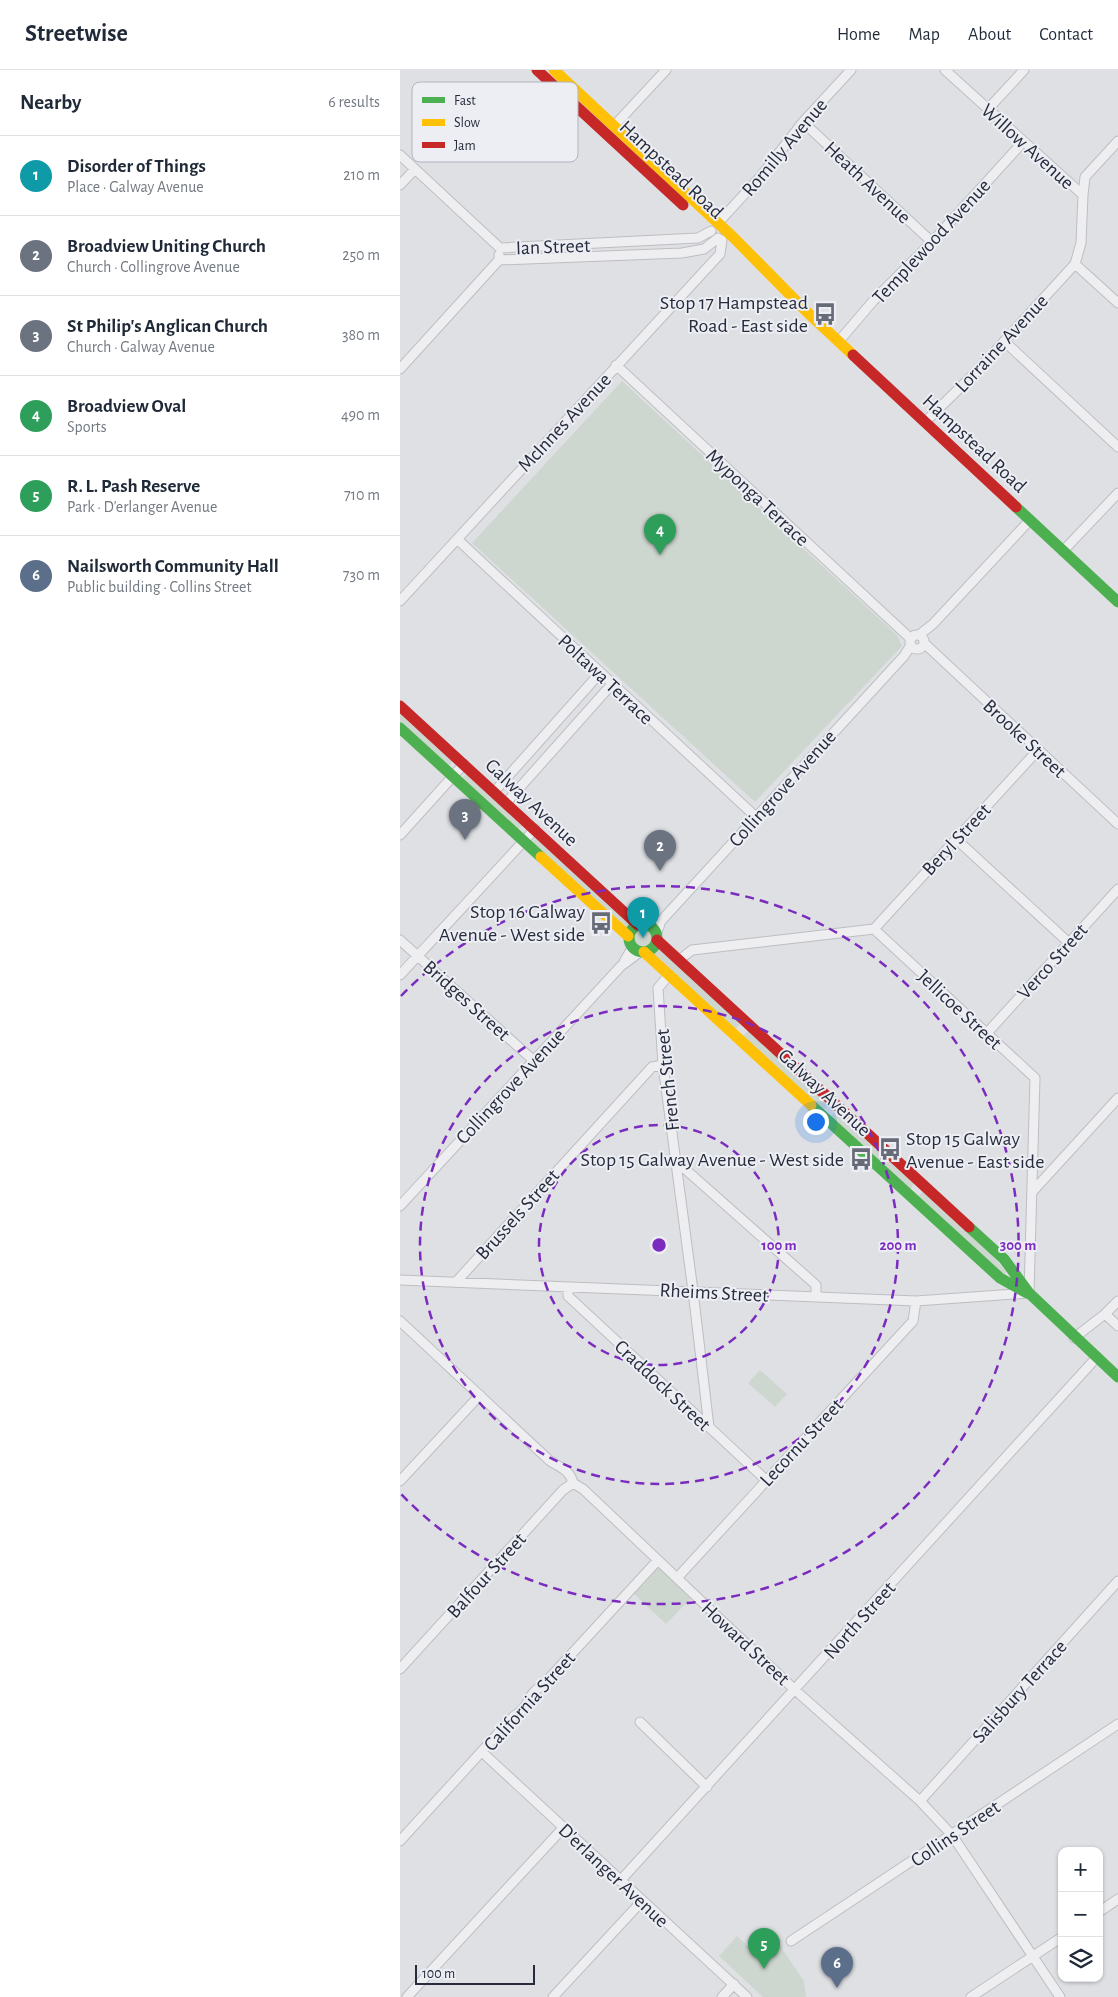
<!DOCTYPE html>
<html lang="en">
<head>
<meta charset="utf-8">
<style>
  body { margin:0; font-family:"Alegreya Sans",sans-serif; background:#f2f2f3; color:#1f2937 }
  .controls { position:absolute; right:15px; bottom:15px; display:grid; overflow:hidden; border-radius:10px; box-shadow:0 1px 4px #0004 }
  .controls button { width:45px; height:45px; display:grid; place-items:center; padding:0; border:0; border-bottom:1px solid #e0e1e3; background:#fff; color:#1f2937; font:25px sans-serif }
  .scale { position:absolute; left:15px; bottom:12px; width:120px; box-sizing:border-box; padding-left:5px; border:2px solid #272c3c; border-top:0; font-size:14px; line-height:18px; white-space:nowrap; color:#272c3c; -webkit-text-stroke:4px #eceef4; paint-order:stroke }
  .you { position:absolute; left:415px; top:1051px; width:18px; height:18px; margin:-12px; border:4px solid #fff; border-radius:50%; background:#1a73e8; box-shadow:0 0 0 8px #1a73e833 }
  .badge { display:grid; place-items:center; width:32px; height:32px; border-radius:50%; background:#676b77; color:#fff; font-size:16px; font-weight:700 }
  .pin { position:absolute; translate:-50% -41px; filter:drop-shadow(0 1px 2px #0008) }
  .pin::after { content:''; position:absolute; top:26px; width:18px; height:15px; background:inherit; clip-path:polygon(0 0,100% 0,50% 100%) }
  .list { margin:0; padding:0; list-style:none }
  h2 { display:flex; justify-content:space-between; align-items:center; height:65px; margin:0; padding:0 20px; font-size:21px }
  h2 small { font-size:16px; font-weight:400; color:#747a83 }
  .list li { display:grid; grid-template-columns:32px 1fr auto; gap:15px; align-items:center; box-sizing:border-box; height:80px; padding:0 20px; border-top:1px solid #e0e1e3 }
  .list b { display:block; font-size:19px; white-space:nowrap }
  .list p { margin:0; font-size:16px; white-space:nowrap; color:#747a83 }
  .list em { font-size:16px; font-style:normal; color:#747a83 }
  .icon { flex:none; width:28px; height:28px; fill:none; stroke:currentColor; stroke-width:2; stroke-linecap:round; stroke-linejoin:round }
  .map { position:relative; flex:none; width:718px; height:1927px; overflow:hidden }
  header { display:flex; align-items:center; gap:30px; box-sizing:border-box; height:70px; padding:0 25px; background:#fff; border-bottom:1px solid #e0e1e3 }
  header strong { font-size:24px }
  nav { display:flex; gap:28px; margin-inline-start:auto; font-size:18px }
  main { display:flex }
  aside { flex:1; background:#fff }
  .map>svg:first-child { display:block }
  .green { fill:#ced7cf }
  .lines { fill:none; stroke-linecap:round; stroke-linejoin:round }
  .street-casing { stroke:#bdbec2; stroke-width:11 }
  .street { stroke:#eeeef1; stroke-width:9 }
  .fast { stroke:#4caf50; stroke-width:11 }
  .slow { stroke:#ffc107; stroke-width:11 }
  .jam { stroke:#c62828; stroke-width:11 }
  .ring { fill:none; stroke:#7b2cbf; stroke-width:2.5; stroke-dasharray:9 6 }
  .labels { text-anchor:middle; stroke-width:4; stroke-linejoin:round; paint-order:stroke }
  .street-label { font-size:20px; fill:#272c3c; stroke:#eceef4 }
  .poi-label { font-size:20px; fill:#272c3c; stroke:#eceef4; text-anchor:end }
  .key { fill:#eceef4; stroke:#b1b4bd; stroke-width:1 }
  .key-label { font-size:14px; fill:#272c3c }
  .centre { fill:#7b2cbf; stroke:#eceef4; stroke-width:2.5 }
  .ring-label { font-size:15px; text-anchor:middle; font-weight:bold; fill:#7b2cbf; stroke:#eceef4; stroke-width:4; stroke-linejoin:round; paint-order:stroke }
</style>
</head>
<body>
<header>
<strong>Streetwise</strong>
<nav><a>Home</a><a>Map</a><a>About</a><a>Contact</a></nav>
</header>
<main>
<aside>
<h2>Nearby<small>6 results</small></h2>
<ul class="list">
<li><span class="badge" style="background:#0f9aa8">1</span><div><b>Disorder of Things</b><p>Place · Galway Avenue</p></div><em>210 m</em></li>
<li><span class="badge" style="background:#6b7280">2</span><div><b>Broadview Uniting Church</b><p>Church · Collingrove Avenue</p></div><em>250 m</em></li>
<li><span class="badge" style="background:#6b7280">3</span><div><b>St Philip's Anglican Church</b><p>Church · Galway Avenue</p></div><em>380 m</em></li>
<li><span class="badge" style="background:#2e9e5b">4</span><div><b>Broadview Oval</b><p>Sports</p></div><em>490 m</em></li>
<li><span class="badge" style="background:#2e9e5b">5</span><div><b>R. L. Pash Reserve</b><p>Park · D'erlanger Avenue</p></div><em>710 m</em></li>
<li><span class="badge" style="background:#5c6f8a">6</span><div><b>Nailsworth Community Hall</b><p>Public building · Collins Street</p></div><em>730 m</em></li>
</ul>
</aside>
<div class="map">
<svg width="718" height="1927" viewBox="0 0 718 1927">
  <rect width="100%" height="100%" fill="#dfe0e4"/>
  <!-- green -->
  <path class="green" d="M222 311 497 565 502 576 355 732 72 473Z
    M0 640 53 691 49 696 0 655Z
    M67 703 122 756 118 760 61 709Z
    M136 768 232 853 226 861 131 773Z
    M232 868a10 10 0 1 1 20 0a10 10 0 1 1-20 0Z
    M259 878 340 953 336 959 254 884Z
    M348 961 427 1032V1036L423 1040 343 966Z
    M434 1043H437L514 1113 510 1120 431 1047Z
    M522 1122H524L592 1185 606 1202V1204L604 1205 518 1126Z
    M360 1300 387 1324 375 1337 348 1313Z
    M257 1493 293 1526 266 1554 231 1521Z
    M337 1866 356 1884 376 1870 404 1911 406 1927H363L319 1886Z"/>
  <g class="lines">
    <defs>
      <path id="street" d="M545 0 683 125 681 173 675 194 718 233
        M588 39 624 0
        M403 52 532 172
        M214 56 266 0
        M0 85 100 178 298 168 311 161
        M0 115 15 99
        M683 125 685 107 718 71
        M318 153 361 106 403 52 451 0
        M99 190 282 183 304 179 318 168
        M439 271 474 230 532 172 623 72
        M604 271 718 377
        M216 295 511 569
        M0 299 99 190V185
        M525 352 577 301 675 194
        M57 469 356 747
        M663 481 718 423
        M0 531 320 184 322 170
        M510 572a7 7 0 1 1 14 0a7 7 0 1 1-14 0Z
        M519 565 533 554 630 450
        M524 573 718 754
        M94 722 200 603
        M106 733 212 614
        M0 765 64 694
        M556 769 668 872
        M474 859 638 680
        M256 865 261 851 504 586 511 575
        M0 870 133 990
        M224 892 232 878
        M0 905 135 759
        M269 905 258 918 263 995 293 1221 309 1357
        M587 963 718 819
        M276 1091 416 1215V1227
        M633 1121 718 1028
        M0 1136 221 896 240 882
        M0 1210 516 1231 629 1223 635 1008 474 859 292 880 279 890
        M56 1212 252 997 263 995
        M168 1217V1226L366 1410
        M705 1244 718 1256
        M0 1251 150 1391C161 1398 170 1400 173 1413L183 1419 395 1620 520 1731 552 1765 660 1927
        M674 1268 705 1244 718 1231
        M0 1411 80 1325
        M277 1508 513 1251 516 1231
        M0 1599 163 1420 173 1413
        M240 1652 307 1717
        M82 1682 347 1927
        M520 1731 718 1511
        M0 1771 114 1646C131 1637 125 1625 143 1615L258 1490
        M220 1811 697 1287
        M699 1842 718 1829
        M391 1871 718 1654
        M7 1927 164 1757
        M153 1927 242 1831
        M322 1927 334 1914
        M571 1927 662 1867"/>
    </defs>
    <!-- street casing -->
    <use href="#street" class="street-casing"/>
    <!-- street -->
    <use href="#street" class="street"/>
    <!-- fast -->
    <path class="fast" d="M616 437 718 532
      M0 658 141 787
      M229 868a14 14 0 1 1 28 0a14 14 0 1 1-28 0Z
      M411 1035 600 1208 627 1223
      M569 1157 604 1189 629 1223 718 1307"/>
    <!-- slow -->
    <path class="slow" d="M154 0 334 168 407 242 453 285
      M141 787 228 866
      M244 882 411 1035"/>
    <!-- jam -->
    <path class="jam" d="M137 0 283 135
      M453 285 616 437
      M0 636 238 855
      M257 870 569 1157"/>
  </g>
  <!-- distance rings -->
  <g class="ring">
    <circle cx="259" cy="1175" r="120"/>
    <circle cx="259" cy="1175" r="239"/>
    <path d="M1 926A359 359 0 1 1 1 1424"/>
  </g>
  <!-- icons -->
  <defs>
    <symbol id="bus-bare" viewBox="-9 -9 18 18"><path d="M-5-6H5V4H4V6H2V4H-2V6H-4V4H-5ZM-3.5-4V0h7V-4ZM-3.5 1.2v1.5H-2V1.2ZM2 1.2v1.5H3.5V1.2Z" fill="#676b77" stroke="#eceef4" stroke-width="2.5" paint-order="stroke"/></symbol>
  </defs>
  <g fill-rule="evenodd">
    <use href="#bus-bare" x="409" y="228" width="32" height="32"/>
    <use href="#bus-bare" x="185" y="837" width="32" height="32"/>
    <use href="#bus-bare" x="474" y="1063" width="32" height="32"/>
    <use href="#bus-bare" x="445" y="1073" width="32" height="32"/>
  </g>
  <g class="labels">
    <!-- street labels -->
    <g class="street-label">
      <text transform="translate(628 76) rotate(42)" y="7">Willow Avenue</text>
      <text transform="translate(384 77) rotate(-50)" y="7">Romilly Avenue</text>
      <text transform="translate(272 99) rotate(43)" y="7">Hampstead Road</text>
      <text transform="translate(468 112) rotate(43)" y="7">Heath Avenue</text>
      <text transform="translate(531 171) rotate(-47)" y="7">Templewood Avenue</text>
      <text transform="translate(153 176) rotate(-2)" y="7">Ian Street</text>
      <text transform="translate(601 273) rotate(-47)" y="7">Lorraine Avenue</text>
      <text transform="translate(164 352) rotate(-47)" y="7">McInnes Avenue</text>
      <text transform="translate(575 373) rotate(43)" y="7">Hampstead Road</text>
      <text transform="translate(358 427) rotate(43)" y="7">Myponga Terrace</text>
      <text transform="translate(206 609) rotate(43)" y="7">Poltawa Terrace</text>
      <text transform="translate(625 668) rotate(43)" y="7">Brooke Street</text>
      <text transform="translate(382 718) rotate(-48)" y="7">Collingrove Avenue</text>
      <text transform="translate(132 732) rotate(43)" y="7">Galway Avenue</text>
      <text transform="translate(556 769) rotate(-47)" y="7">Beryl Street</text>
      <text transform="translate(652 891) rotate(-48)" y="7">Verco Street</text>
      <text transform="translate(67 930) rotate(42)" y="7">Bridges Street</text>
      <text transform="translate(560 939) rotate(43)" y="7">Jellicoe Street</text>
      <text transform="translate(267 1010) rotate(-96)" y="7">French Street</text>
      <text transform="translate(110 1016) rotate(-47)" y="7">Collingrove Avenue</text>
      <text transform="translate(425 1022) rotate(43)" y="7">Galway Avenue</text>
      <text transform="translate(117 1144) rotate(-48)" y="7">Brussels Street</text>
      <text transform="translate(314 1222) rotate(3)" y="7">Rheims Street</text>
      <text transform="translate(263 1315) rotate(43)" y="7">Craddock Street</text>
      <text transform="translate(401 1372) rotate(-47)" y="7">Lecornu Street</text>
      <text transform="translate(86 1505) rotate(-48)" y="7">Balfour Street</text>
      <text transform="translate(459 1550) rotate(-48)" y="7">North Street</text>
      <text transform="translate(346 1573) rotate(43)" y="7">Howard Street</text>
      <text transform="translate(619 1621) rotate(-48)" y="7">Salisbury Terrace</text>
      <text transform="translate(129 1631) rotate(-48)" y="7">California Street</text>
      <text transform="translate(555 1763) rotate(-34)" y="7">Collins Street</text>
      <text transform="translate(214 1805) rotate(43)" y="7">D'erlanger Avenue</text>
    </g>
    <!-- poi labels -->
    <g class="poi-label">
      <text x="408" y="239">Stop 17 Hampstead<tspan x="408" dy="23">Road - East side</tspan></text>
      <text x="185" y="848">Stop 16 Galway<tspan x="185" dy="23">Avenue - West side</tspan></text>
      <text x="506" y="1075" text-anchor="start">Stop 15 Galway<tspan x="506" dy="23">Avenue - East side</tspan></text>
      <text x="444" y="1096">Stop 15 Galway Avenue - West side</text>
    </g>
  </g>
  <!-- legend -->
  <rect x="12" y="12" width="166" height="80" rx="8" class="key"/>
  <rect x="22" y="27" width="23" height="6" fill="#4caf50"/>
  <rect x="22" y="49" width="23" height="7" fill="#ffc107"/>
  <rect x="22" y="72" width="23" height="6" fill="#c62828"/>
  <g class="key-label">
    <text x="54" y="35">Fast</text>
    <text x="54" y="57">Slow</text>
    <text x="54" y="80">Jam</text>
  </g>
  <circle cx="259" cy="1175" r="8" class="centre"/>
  <g class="ring-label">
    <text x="379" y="1180">100 m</text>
    <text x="498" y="1180">200 m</text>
    <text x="618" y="1180">300 m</text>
  </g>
</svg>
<div class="controls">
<button>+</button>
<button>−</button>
<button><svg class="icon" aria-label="layers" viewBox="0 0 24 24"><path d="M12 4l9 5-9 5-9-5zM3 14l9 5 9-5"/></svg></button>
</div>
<div class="scale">100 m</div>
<div class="you"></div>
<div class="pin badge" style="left:243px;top:868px;background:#0f9aa8">1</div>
<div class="pin badge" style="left:260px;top:801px;background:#6b7280">2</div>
<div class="pin badge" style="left:65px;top:770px;background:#6b7280">3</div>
<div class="pin badge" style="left:260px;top:485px;background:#2e9e5b">4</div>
<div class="pin badge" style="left:364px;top:1899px;background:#2e9e5b">5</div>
<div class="pin badge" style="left:437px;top:1918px;background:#5c6f8a">6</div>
</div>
</main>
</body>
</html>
